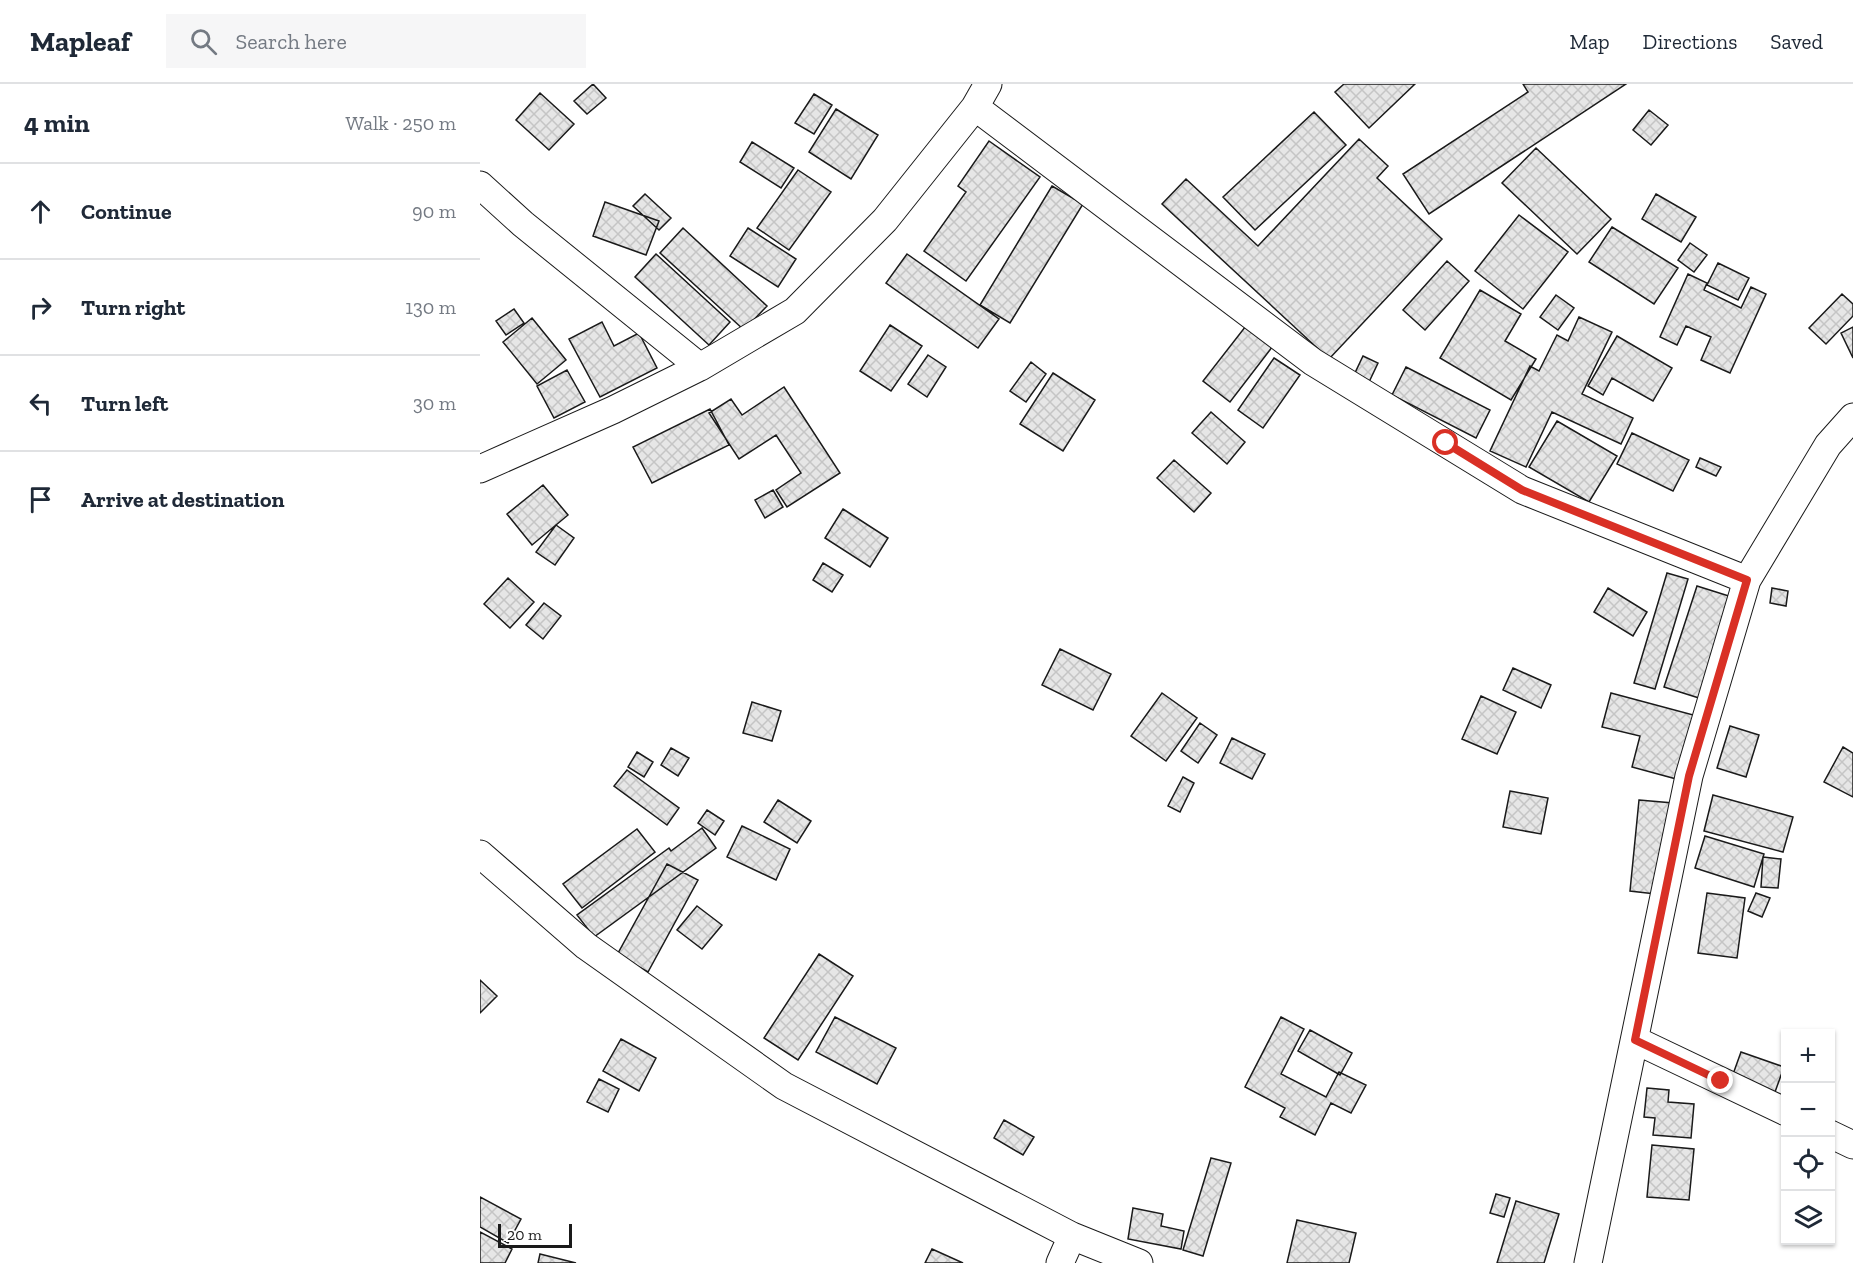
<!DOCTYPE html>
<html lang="en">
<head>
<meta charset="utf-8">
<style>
  body { margin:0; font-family:"Zilla Slab",serif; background:#f6f6f7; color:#1f2937 }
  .controls { position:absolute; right:18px; bottom:18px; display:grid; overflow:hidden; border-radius:0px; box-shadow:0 2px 4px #0004 }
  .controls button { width:54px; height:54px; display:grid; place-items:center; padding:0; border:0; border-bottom:2px solid #e0e1e3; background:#fff; color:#1f2937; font:30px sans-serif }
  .scale { position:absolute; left:18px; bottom:15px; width:74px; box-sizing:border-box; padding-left:6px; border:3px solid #1a1a1a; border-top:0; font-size:16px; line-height:21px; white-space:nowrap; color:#1a1a1a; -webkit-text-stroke:4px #fff; paint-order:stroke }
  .stop { position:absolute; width:18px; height:18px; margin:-14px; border:4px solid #d93025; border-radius:50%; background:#fff }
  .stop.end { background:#d93025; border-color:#fff; box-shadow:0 2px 6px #0008 }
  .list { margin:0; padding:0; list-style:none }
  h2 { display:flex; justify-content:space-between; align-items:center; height:78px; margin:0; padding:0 24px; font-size:26px }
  h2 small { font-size:20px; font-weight:400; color:#747a83 }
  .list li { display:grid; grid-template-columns:39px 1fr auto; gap:18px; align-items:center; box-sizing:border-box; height:96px; padding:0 24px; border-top:2px solid #e0e1e3 }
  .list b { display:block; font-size:22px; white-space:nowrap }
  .list em { font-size:20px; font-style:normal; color:#747a83 }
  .icon { flex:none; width:33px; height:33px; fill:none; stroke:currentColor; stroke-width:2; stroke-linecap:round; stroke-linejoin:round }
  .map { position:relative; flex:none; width:1373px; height:1179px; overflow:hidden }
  header { display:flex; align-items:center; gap:36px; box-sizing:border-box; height:84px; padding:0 30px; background:#fff; border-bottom:2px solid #e0e1e3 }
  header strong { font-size:28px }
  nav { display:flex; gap:33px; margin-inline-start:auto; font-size:21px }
  .search { width:420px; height:54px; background:#f6f6f7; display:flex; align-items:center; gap:15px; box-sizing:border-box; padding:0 21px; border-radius:0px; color:#747a83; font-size:22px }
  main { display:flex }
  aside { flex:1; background:#fff }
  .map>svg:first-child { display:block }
  .building { fill:url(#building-cross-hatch); stroke:#1a1a1a; stroke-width:1.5 }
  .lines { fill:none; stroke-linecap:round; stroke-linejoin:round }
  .minor-casing { stroke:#1a1a1a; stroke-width:29 }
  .minor { stroke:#fff; stroke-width:27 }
  .route { stroke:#d93025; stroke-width:8 }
</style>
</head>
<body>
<header>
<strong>Mapleaf</strong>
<div class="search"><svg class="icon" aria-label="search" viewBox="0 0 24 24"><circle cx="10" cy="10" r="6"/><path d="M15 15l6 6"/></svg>Search here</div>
<nav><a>Map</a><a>Directions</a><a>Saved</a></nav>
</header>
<main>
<aside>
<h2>4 min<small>Walk · 250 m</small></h2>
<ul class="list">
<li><svg class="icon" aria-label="ahead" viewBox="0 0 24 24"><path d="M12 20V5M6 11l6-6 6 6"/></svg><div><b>Continue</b></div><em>90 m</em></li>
<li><svg class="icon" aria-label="right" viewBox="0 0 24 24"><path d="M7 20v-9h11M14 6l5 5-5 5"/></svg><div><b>Turn right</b></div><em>130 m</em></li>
<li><svg class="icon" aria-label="left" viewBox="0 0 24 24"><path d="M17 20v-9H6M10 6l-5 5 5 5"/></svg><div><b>Turn left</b></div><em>30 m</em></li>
<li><svg class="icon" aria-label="arrive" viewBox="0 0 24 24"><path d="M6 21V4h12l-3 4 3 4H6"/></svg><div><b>Arrive at destination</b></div></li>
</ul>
</aside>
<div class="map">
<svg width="1373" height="1179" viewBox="0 0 1373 1179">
  <defs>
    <pattern id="building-cross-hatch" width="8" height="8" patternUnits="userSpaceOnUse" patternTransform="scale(1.5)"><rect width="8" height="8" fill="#e6e6e6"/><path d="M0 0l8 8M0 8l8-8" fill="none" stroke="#c5c5c5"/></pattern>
  </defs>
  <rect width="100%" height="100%" fill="#fff"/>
  <!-- building -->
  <path class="building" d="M113 0 126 14 107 30 94 17Z
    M864 0H935L889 44 855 8Z
    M1043 0H1146L949 130 923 90 1048 8Z
    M60 9 94 40 69 66 36 36Z
    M334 10 352 21 334 50 315 39Z
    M356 25 398 51 371 95 329 68Z
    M1169 26 1188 41 1171 61 1153 46Z
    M834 28 866 61 775 146 743 113Z
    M879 55 908 82 897 94 962 155 849 275 682 120 706 95 778 162Z
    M509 57 560 93 486 197 444 167 486 108 478 102Z
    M272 58 314 84 301 104 260 78Z
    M1056 64 1131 135 1097 170 1022 99Z
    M318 86 351 108 309 166 277 144Z
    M572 102 603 120 530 239 500 221Z
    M165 110 191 134 179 146 153 122Z
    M1176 110 1216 133 1201 158 1162 135Z
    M125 118 179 137 166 171 113 152Z
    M1039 131 1088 168 1043 225 995 187Z
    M1132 143 1198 184 1174 220 1109 178Z
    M203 144 287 222 264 246 180 169Z
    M268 144 316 175 298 203 250 172Z
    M1210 159 1227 171 1214 188 1198 176Z
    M176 170 250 238 229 261 155 193Z
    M427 170 519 235 498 264 406 199Z
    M967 177 989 197 945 246 923 226Z
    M1238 179 1269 194 1258 216 1227 201Z
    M1208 190 1227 199 1224 206 1261 224 1271 203 1286 210 1250 289 1221 276 1231 253 1206 242 1197 261 1180 253Z
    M1000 206 1041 230 1025 257 1056 275 1031 316 960 274Z
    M1362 210 1373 220V232L1346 260 1329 244Z
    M1076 211 1094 224 1078 246 1060 233Z
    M34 225 44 239 26 251 16 237Z
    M1099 233 1132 248 1102 310 1153 334 1141 360 1072 328 1046 383 1010 367 1050 282 1059 287 1077 251 1088 257Z
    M52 234 86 276 57 300 23 258Z
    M122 238 134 262 159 249 177 284 120 313 89 255Z
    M769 238 796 258 750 318 723 297Z
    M410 241 442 262 411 307 380 287Z
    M1373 243V274L1361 249Z
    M1137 252 1192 284 1173 317 1132 294 1123 311 1108 302Z
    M448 271 466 283 447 313 428 300Z
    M883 272 898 279 889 298 874 291Z
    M794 274 820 291 783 344 758 326Z
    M551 278 566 290 546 318 530 307Z
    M926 283 1010 326 996 354 912 311Z
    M87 286 105 318 74 334 57 302Z
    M573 289 615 316 583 367 540 340Z
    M304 303 360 389 307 423 296 406 321 389 296 351 259 375 229 329 251 315 262 331Z
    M230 325 249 361 172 399 153 363Z
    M731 328 765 358 747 380 712 349Z
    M1077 337 1137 372 1109 418 1049 383Z
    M1152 349 1209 376 1193 407 1137 380Z
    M1220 374 1241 383 1236 392 1216 383Z
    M694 376 731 409 714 428 677 394Z
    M63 401 88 431 52 461 27 430Z
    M293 406 303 423 285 434 275 416Z
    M363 425 408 454 390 483 345 454Z
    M76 441 94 454 75 481 56 468Z
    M343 479 363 491 352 508 333 496Z
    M1187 489 1208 495 1175 605 1154 599Z
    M28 494 54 518 30 544 4 520Z
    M1217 502 1252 513 1219 614 1184 603Z
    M1128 504 1167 528 1153 552 1114 528Z
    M1292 504 1308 507 1306 522 1290 519Z
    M64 519 81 532 63 555 46 541Z
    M580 565 631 590 613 626 562 601Z
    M1033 584 1071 601 1061 624 1023 606Z
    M682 609 717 634 686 677 651 652Z
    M1131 609 1217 632 1200 696 1152 683 1160 652 1122 643Z
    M1001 612 1036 628 1017 670 982 655Z
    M272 618 301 627 292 657 263 649Z
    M720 639 737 651 718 679 701 667Z
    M1250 642 1279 651 1266 693 1237 684Z
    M752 654 785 670 772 695 740 679Z
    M1363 663 1373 669V713L1344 698Z
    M191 664 209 674 198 692 181 681Z
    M157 668 173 678 164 693 148 683Z
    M147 686 199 724 187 741 134 702Z
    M703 693 714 699 700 728 688 722Z
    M1030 707 1068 714 1061 750 1023 743Z
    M1233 711 1313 733 1303 768 1224 747Z
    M298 716 331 737 317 759 284 738Z
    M1159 716 1193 719 1184 811 1150 807Z
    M227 726 244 737 235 751 218 739Z
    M262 742 310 765 296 796 247 773Z
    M222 744 236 764 114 853 97 831 189 764 191 767Z
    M157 745 175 768 102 824 83 800Z
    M1225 752 1284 770 1274 803 1215 784Z
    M1283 773 1301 775 1298 804 1281 803Z
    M187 780 218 796 168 888 137 871Z
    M1227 809 1265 814 1257 874 1218 869Z
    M1276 809 1290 814 1282 833 1268 827Z
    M217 822 242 841 222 865 197 846Z
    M339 870 373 892 318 976 284 954Z
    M0 896 17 912 0 929Z
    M355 933 416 964 397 1000 336 968Z
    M801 933 824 945 801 990 846 1013 859 988 886 1001 871 1029 851 1019 835 1051 800 1033 805 1024 765 1003Z
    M830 946 872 969 860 991 818 967Z
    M141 955 176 974 159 1007 123 987Z
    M1261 968 1304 983 1295 1008 1252 993Z
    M119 995 139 1005 128 1028 107 1018Z
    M1167 1004 1189 1006 1188 1018 1214 1020 1211 1054 1173 1051 1175 1034 1164 1033Z
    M524 1036 554 1053 543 1071 514 1054Z
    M1172 1061 1214 1065 1209 1116 1167 1113Z
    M731 1074 751 1079 723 1172 703 1166Z
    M1016 1110 1030 1114 1024 1133 1010 1129Z
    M0 1113 41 1135 28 1159 0 1143Z
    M1036 1117 1079 1130 1064 1179H1017Z
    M653 1124 683 1130 681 1142 704 1147 701 1165 648 1155Z
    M817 1136 876 1149 869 1179H807Z
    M0 1148 32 1165 25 1179H0Z
    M452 1165 483 1179H445Z
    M60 1170 96 1179H58Z"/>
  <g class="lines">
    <defs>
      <path id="minor" d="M495 23 833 278 1042 406 1267 496 1209 692 1108 1179
        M0 101 43 140 220 283
        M0 385 133 326 220 283 315 227 405 136 495 23 508 0
        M1267 496 1348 361 1373 333
        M0 770 106 862 304 1002 592 1152 659 1179
        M1155 956 1306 1028
        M1350 1050 1373 1061
        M580 1179 592 1152"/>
    </defs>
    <!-- minor casing -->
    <use href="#minor" class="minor-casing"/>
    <!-- minor -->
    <use href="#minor" class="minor"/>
  </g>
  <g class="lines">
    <!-- route -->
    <path class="route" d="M966 359 1042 406 1267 496 1209 692 1155 956 1241 997"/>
  </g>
</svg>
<div class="controls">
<button>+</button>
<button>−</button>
<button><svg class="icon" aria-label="locate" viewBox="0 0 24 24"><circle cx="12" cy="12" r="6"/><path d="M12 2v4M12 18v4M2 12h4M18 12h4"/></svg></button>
<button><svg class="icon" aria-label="layers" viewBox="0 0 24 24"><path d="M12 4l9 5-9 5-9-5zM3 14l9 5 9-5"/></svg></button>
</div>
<div class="scale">20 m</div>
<div class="stop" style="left:966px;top:359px"></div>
<div class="stop end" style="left:1241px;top:997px"></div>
</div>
</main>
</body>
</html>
